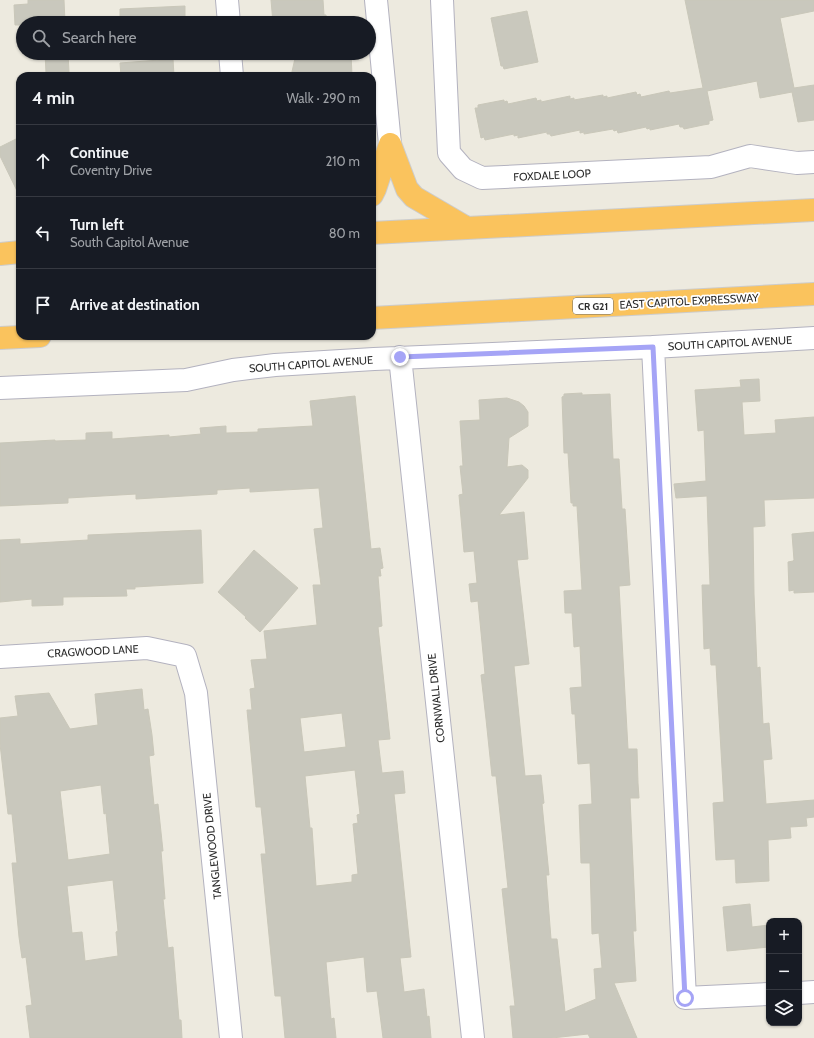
<!DOCTYPE html>
<html lang="en">
<head>
<meta charset="utf-8">
<style>
  body { margin:0; font-family:Cabin,sans-serif; background:#242831; color:#f1f3f6 }
  .controls { position:absolute; right:12px; bottom:12px; display:grid; overflow:hidden; border-radius:8px; box-shadow:0 1px 3px #0004 }
  .controls button { width:36px; height:36px; display:grid; place-items:center; padding:0; border:0; border-bottom:1px solid #363941; background:#171b24; color:#f1f3f6; font:20px sans-serif }
  .stop { position:absolute; width:12px; height:12px; margin:-9px; border:3px solid #a5a4f6; border-radius:50%; background:#fff }
  .stop.end { background:#a5a4f6; border-color:#fff; box-shadow:0 1px 4px #0008 }
  .list { margin:0; padding:0; list-style:none }
  h2 { display:flex; justify-content:space-between; align-items:center; height:52px; margin:0; padding:0 16px; font-size:17px }
  h2 small { font-size:13px; font-weight:400; color:#9ea1a6 }
  .list li { display:grid; grid-template-columns:26px 1fr auto; gap:12px; align-items:center; box-sizing:border-box; height:72px; padding:0 16px; border-top:1px solid #363941 }
  .list b { display:block; font-size:15px; white-space:nowrap }
  .list p { margin:0; font-size:13px; white-space:nowrap; color:#9ea1a6 }
  .list em { font-size:13px; font-style:normal; color:#9ea1a6 }
  .icon { flex:none; width:22px; height:22px; fill:none; stroke:currentColor; stroke-width:2; stroke-linecap:round; stroke-linejoin:round }
  .map { position:relative; flex:none; width:814px; height:1038px; overflow:hidden }
  .search { position:absolute; background:#171b24; box-shadow:0 1px 3px #0004; left:16px; top:16px; width:360px; height:44px; display:flex; align-items:center; gap:10px; box-sizing:border-box; padding:0 14px; border-radius:22px; color:#9ea1a6; font-size:15px }
  .panel { position:absolute; background:#171b24; box-shadow:0 1px 3px #0004; left:16px; top:72px; width:360px; height:268px; border-radius:12px }
  .map>svg:first-child { display:block }
  .building { fill:#c9c8bd; stroke:#c9c7b9; fill-rule:evenodd }
  .lines { fill:none; stroke-linecap:round; stroke-linejoin:round }
  .minor-casing { stroke:#b3b2bf; stroke-width:24 }
  .highway-casing { stroke:#ccc; stroke-width:24 }
  .minor { stroke:#fff; stroke-width:22 }
  .highway { stroke:#fac35d; stroke-width:22 }
  .route { stroke:#a5a4f6; stroke-width:5 }
  .labels { text-anchor:middle; stroke-width:3.5; stroke-linejoin:round; paint-order:stroke }
  .shield { fill:#fff; stroke:#6b6b6b; stroke-width:1 }
  .shield-label { font-size:10px; font-weight:bold; fill:#2c2c2c }
  .street-label { font-size:11px; fill:#2c2c2c; stroke:#fff }
</style>
</head>
<body>
<div class="map">
<svg width="814" height="1038" viewBox="0 0 814 1038">
  <rect width="100%" height="100%" fill="#edeadf"/>
  <!-- building -->
  <path class="building" d="M28 0H64L65 22 23 23V25H15L14 5 28 4Z
    M271 0H323L324 15H326L327 23H273Z
    M685 0H814V11L780 18 794 88 814 85V120L798 122 792 92 760 98 757 81 707 91 713 120 709 121V124L703 125 684 129 683 127H680L679 124 650 130V128L647 129 646 127 618 133 617 130 614 131 613 129 584 134V132L580 133V130L551 136 550 134H547V132L518 138V135L514 136V134L485 140 484 137 481 138 475 108H478V105L504 100V102L507 101 508 104 536 98 537 101 541 100V102L570 96V99L574 98V100L603 95V97L607 96V98L636 92 637 95 640 94 641 97 669 91 670 93 703 88Z
    M185 6V23H120V9Z
    M527 11 538 62 504 69 503 66H501L491 18Z
    M45 53H68L69 72 46 73Z
    M288 53H351L352 76H291L296 54H288Z
    M173 59 174 76H121L120 63Z
    M20 137V197L0 156V147Z
    M759 379 760 401 742 402 744 435 776 433 775 420 814 417V498L764 500 765 526 753 527 754 594 757 668 760 667 763 724 769 723 772 759 763 760 766 804 814 800V817L806 818 807 826 790 827 791 838 768 840 769 881 736 883 735 859 716 860 713 803 724 802 716 665H711L710 648 704 649 702 585H710L707 496 676 498 674 484 706 481 704 430 698 431 695 390 741 387 740 380Z
    M582 393V395L610 394 613 459H619L622 509H625L630 585 619 586 628 749H637L638 783 639 798H630L636 931H633L636 981 614 983 637 1038H590L588 1034 552 1038H513L510 1006H515L502 889 508 888 496 776H492L486 719 481 675 485 674 478 601 471 602 469 584 477 583 474 551 464 552 459 495 463 494 460 466H463L460 421 480 420 479 400 507 398 519 402 524 406 528 412V426L509 438 507 467 522 465 528 470V478L499 515 524 512 528 559 517 560 529 664 514 666 525 776 541 775 544 803 542 804 549 875H546L551 939H557L565 1012 596 999 594 969 602 968 599 933 592 934 590 863H581L579 805 592 804 590 763 578 764 575 714H572L570 688 582 687 580 646 574 647 572 613H565L564 591 582 590 577 506H573V503H571L568 453H564L562 397 564 396V394Z
    M355 396 371 549 380 548 383 568 380 569 381 576H378L382 626 378 627 390 739 378 740 382 773 403 771 405 793 394 794 411 957 400 958 404 992 424 989 427 1017 429 1016 431 1038H383L377 991 367 992 364 957 326 962 331 1019 334 1018 336 1038H285L281 996H275L261 854H266L261 807H256L247 710H252L250 689 255 688 251 660 267 659 264 631 317 625 313 585H321L314 529 323 528 319 488 250 492V488L217 490V494L136 499V494L68 498V503L0 506V443L55 440V441L86 440V433L112 432V439L169 435V437L201 434 200 428 226 426V433L258 432V429L313 426 310 401ZM342 713 346 747 304 752 300 718ZM355 770 360 814 357 815 358 823 353 824 358 874 352 875V882L316 886 312 828H310L305 776Z
    M201 530 203 583 135 587V589H126L127 596 63 597V605L32 606V599L0 602V540L20 539V544L88 540V535Z
    M814 532V592L794 593V590L789 591 788 562 793 561 794 560 792 534Z
    M254 550 298 588 260 632 245 618 246 617 218 592Z
    M142 689 144 710 148 709 152 735 154 755 149 756 154 805 158 804 163 851H161L165 899H163L168 948 173 947 179 1020H181L182 1038H30L26 1006 32 1005 26 957 22 958 19 937 12 863H17L12 814H8L0 744V718L18 716 15 696 49 693 70 729 98 725 95 694ZM101 785 104 814 106 813 110 854 68 860 60 791ZM113 880 118 931 116 932 118 956 85 961 82 932 72 933 67 886Z
    M750 904 752 927 769 925V947L727 951 723 907Z"/>
  <g class="lines">
    <defs>
      <path id="minor" d="M227 0 229 23
        M376 0 390 144
        M442 0 449 153 463 169 482 178 711 167 750 156 797 163 814 162
        M230 53 232 76
        M653 347 685 998 769 994
        M400 357 473 1038
        M0 388 186 380 233 370 275 365 374 359 653 347 814 338
        M0 657 147 648 185 656 196 693 231 1038
        M799 993 814 992"/>
      <path id="highway" d="M390 144 407 189 414 197 467 228
        M372 195 375 189 390 144
        M372 233 814 210
        M0 254 20 252
        M372 318 814 294
        M0 338 40 336"/>
    </defs>
    <!-- minor casing -->
    <use href="#minor" class="minor-casing"/>
    <!-- highway casing -->
    <use href="#highway" class="highway-casing"/>
    <!-- minor -->
    <use href="#minor" class="minor"/>
    <!-- highway -->
    <use href="#highway" class="highway"/>
  </g>
  <g class="lines">
    <!-- route -->
    <path class="route" d="M400 357 653 347 685 998"/>
  </g>
  <g class="labels">
    <!-- shield labels -->
    <rect class="shield" x="573" y="298" width="40" height="16" rx="3"/>
    <g class="shield-label">
      <text x="593" y="310">CR G21</text>
    </g>
    <!-- street labels -->
    <g class="street-label">
      <text transform="translate(552 175) rotate(-3)" y="4">FOXDALE LOOP</text>
      <text transform="translate(689 301) rotate(-3)" y="4">EAST CAPITOL EXPRESSWAY</text>
      <text transform="translate(730 343) rotate(-3)" y="4">SOUTH CAPITOL AVENUE</text>
      <text transform="translate(311 364) rotate(-4)" y="4">SOUTH CAPITOL AVENUE</text>
      <text transform="translate(93 651) rotate(-3)" y="4">CRAGWOOD LANE</text>
      <text transform="translate(436 698) rotate(-96)" y="4">CORNWALL DRIVE</text>
      <text transform="translate(212 846) rotate(-96)" y="4">TANGLEWOOD DRIVE</text>
    </g>
  </g>
</svg>
<div class="controls">
<button>+</button>
<button>−</button>
<button><svg class="icon" aria-label="layers" viewBox="0 0 24 24"><path d="M12 4l9 5-9 5-9-5zM3 14l9 5 9-5"/></svg></button>
</div>
<div class="stop" style="left:685px;top:998px"></div>
<div class="stop end" style="left:400px;top:357px"></div>
<div class="search"><svg class="icon" aria-label="search" viewBox="0 0 24 24"><circle cx="10" cy="10" r="6"/><path d="M15 15l6 6"/></svg>Search here</div>
<section class="panel">
<h2>4 min<small>Walk · 290 m</small></h2>
<ul class="list">
<li><svg class="icon" aria-label="ahead" viewBox="0 0 24 24"><path d="M12 20V5M6 11l6-6 6 6"/></svg><div><b>Continue</b><p>Coventry Drive</p></div><em>210 m</em></li>
<li><svg class="icon" aria-label="left" viewBox="0 0 24 24"><path d="M17 20v-9H6M10 6l-5 5 5 5"/></svg><div><b>Turn left</b><p>South Capitol Avenue</p></div><em>80 m</em></li>
<li><svg class="icon" aria-label="arrive" viewBox="0 0 24 24"><path d="M6 21V4h12l-3 4 3 4H6"/></svg><div><b>Arrive at destination</b></div></li>
</ul>
</section>
</div>
</body>
</html>
